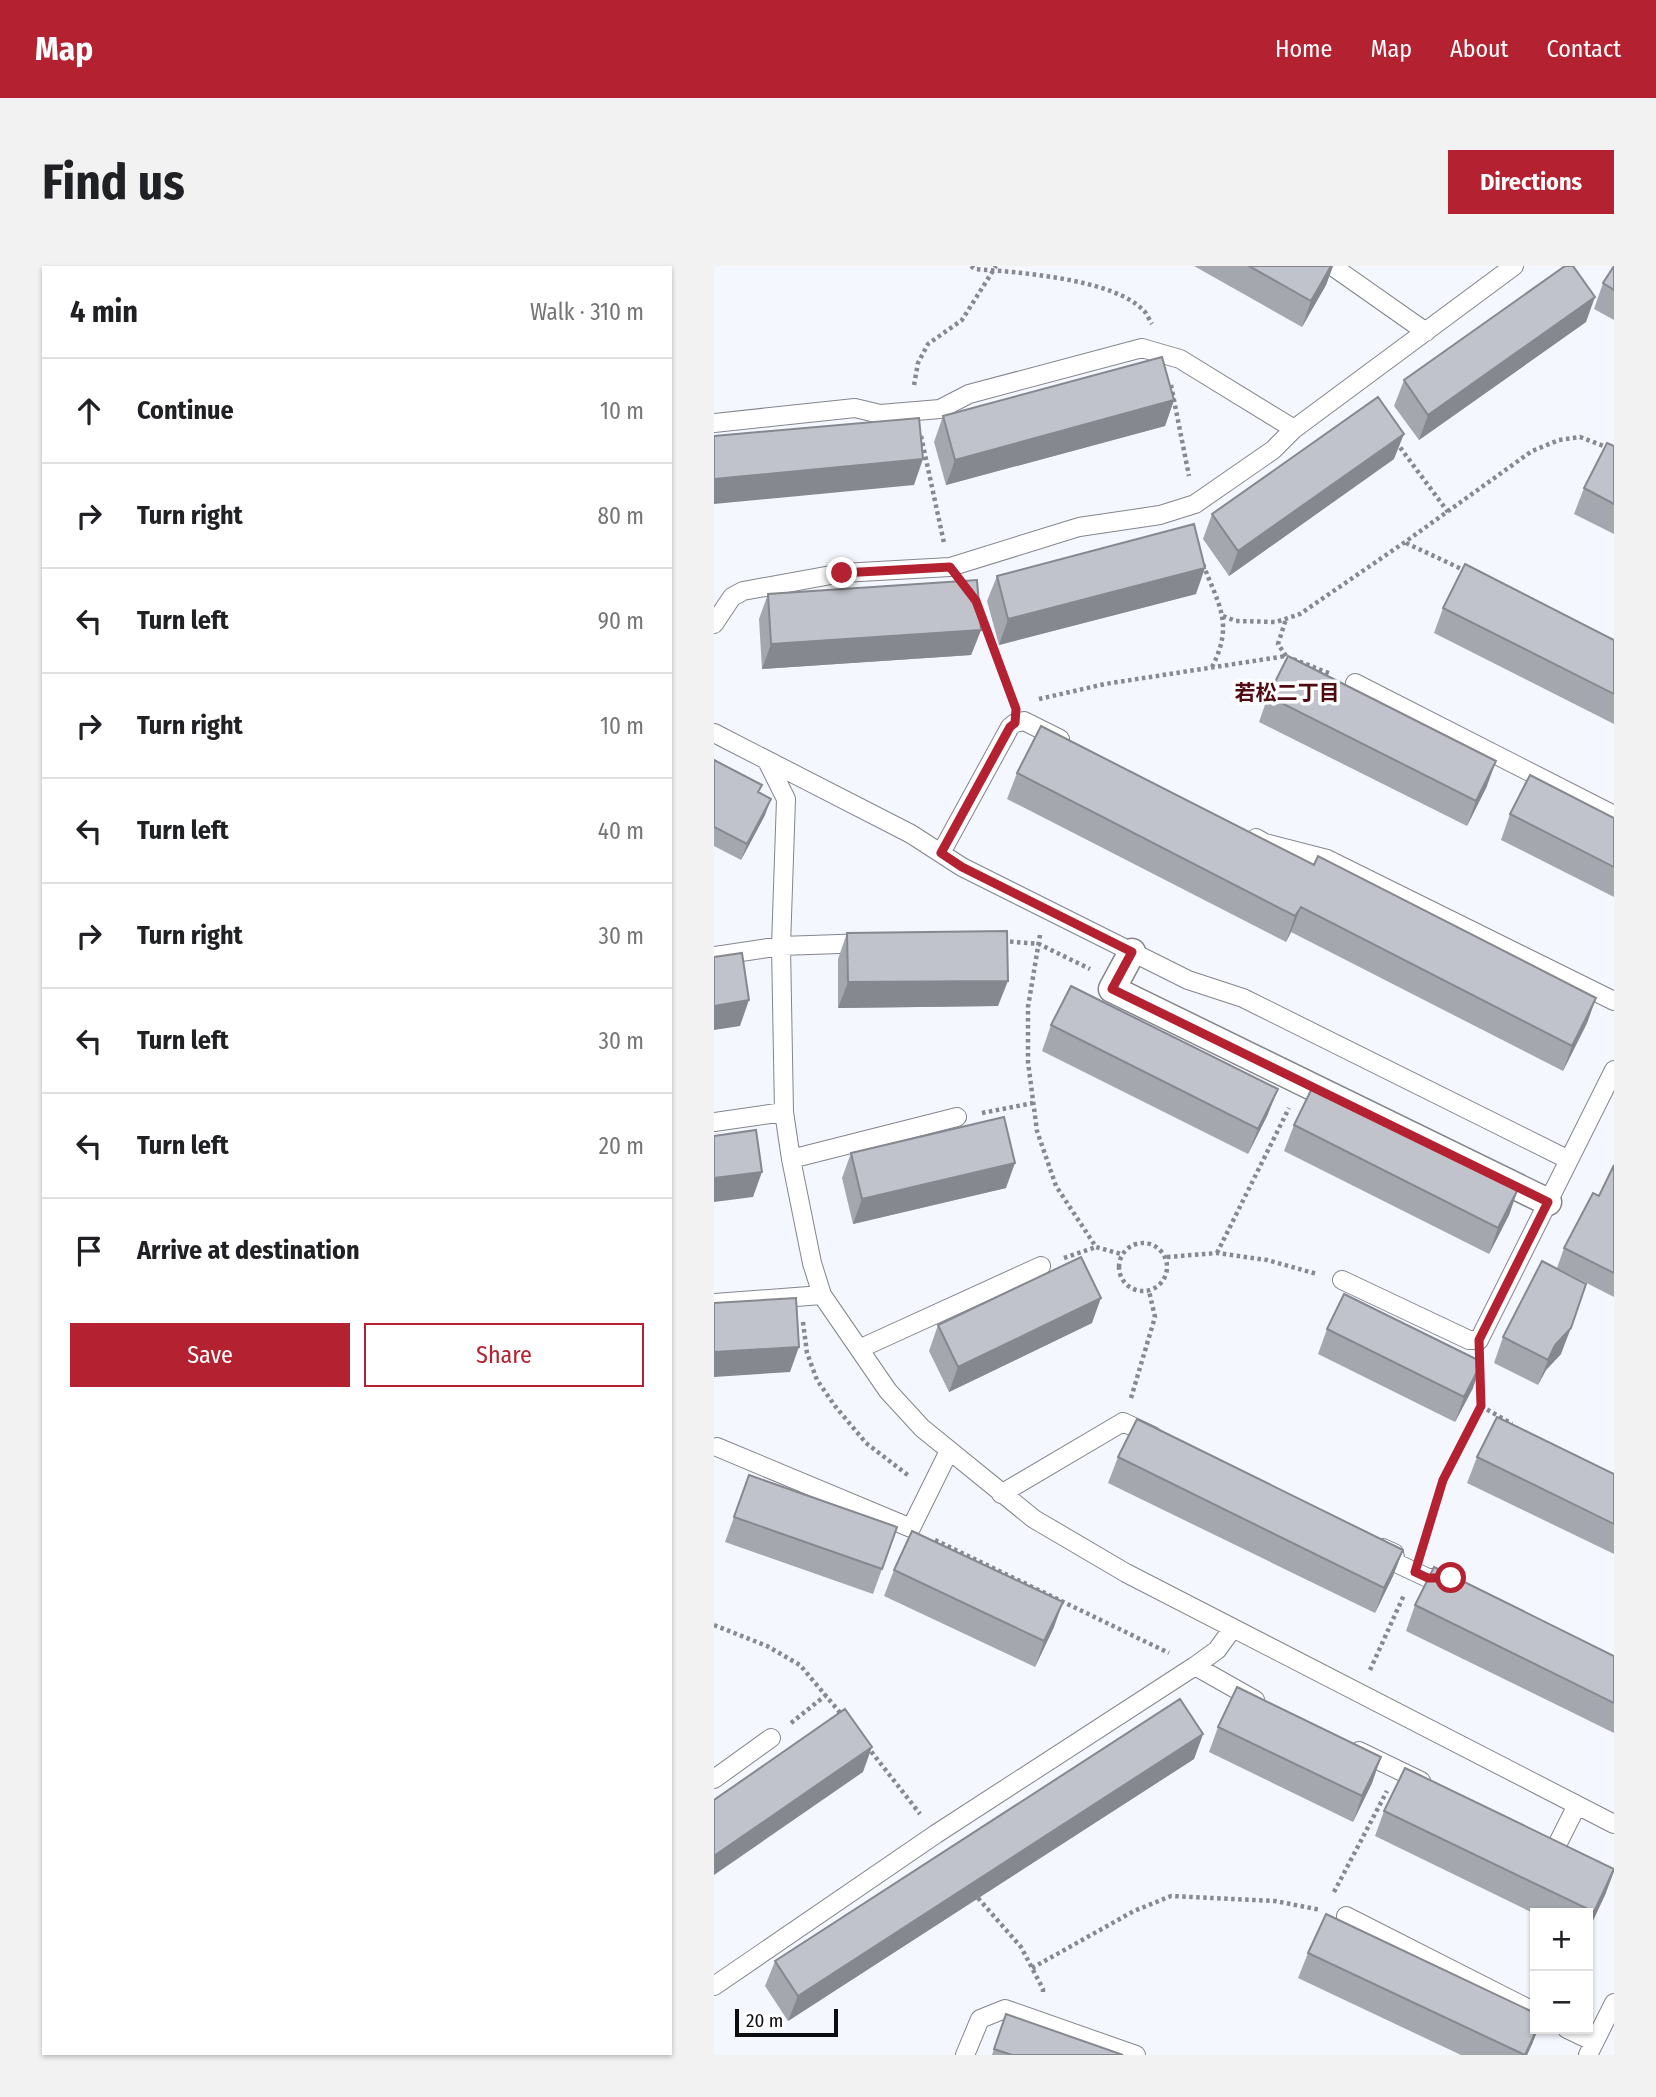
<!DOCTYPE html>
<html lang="en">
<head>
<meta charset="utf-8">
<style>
  body { margin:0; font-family:"Fira Sans Condensed","Noto Sans JP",sans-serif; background:#f2f2f2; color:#202124 }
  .controls { position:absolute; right:21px; bottom:21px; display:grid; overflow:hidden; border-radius:0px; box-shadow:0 2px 5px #0004 }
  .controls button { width:63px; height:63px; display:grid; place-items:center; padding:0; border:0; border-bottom:2px solid #e0e0e0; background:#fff; color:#202124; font:35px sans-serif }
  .scale { position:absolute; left:21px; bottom:18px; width:103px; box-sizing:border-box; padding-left:7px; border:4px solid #0c0d10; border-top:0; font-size:19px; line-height:24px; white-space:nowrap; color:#0c0d10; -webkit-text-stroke:5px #fff; paint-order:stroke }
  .stop { position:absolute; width:21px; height:21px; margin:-16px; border:5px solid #b42231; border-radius:50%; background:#fff }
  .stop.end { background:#b42231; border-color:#fff; box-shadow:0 2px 7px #0008 }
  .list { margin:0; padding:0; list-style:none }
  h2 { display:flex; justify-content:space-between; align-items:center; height:91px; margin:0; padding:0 28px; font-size:30px }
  h2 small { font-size:23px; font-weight:400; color:#757577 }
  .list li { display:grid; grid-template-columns:46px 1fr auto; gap:21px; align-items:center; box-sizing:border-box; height:105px; padding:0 28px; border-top:2px solid #e0e0e0 }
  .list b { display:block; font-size:26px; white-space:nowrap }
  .list em { font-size:23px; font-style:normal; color:#757577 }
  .actions { display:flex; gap:14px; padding:21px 28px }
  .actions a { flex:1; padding:16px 0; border:2px solid #b42231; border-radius:0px; text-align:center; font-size:24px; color:#b42231 }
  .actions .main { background:#b42231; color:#fff }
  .icon { flex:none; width:38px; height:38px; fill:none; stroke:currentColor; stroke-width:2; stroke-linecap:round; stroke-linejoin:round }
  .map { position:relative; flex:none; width:900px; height:1789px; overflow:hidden; border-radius:0px }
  header { display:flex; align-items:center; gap:42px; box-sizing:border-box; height:98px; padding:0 35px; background:#b42231; color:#fff }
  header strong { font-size:33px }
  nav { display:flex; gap:38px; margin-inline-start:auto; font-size:24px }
  .intro { display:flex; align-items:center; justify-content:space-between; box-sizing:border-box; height:168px; padding:0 42px }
  h1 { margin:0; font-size:49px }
  .button { padding:18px 32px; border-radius:0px; background:#b42231; color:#fff; font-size:24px; font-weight:700 }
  main { display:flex; gap:42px; padding:0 42px }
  aside { flex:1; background:#fff; border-radius:0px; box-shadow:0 2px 5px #0004 }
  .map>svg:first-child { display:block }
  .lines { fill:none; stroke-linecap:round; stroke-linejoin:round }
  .service-casing { stroke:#83858e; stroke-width:20 }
  .pedestrian-casing { stroke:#83858e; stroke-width:29 }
  .path { stroke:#88898f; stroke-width:4.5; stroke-dasharray:3.5 3.5; stroke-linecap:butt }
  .service { stroke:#fff; stroke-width:18 }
  .pedestrian { stroke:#fff; stroke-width:26 }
  .wall { fill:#a5a7af }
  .shaded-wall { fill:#86888f }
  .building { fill:#c0c2cc; stroke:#86888f; stroke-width:2 }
  .route { stroke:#b42231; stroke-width:9 }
  .labels { text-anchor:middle; stroke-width:7; stroke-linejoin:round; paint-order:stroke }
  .neighbourhood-label { font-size:21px; font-weight:bold; fill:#500a11; stroke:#fff }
</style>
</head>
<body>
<header>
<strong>Map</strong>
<nav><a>Home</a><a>Map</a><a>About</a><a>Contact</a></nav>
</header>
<div class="intro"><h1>Find us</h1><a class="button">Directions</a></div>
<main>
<aside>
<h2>4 min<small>Walk · 310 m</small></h2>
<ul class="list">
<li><svg class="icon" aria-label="ahead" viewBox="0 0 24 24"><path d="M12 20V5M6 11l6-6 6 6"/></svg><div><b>Continue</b></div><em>10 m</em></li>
<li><svg class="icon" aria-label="right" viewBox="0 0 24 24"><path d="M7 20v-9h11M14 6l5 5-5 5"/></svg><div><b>Turn right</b></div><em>80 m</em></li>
<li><svg class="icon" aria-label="left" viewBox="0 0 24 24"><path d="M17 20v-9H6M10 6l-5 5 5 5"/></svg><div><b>Turn left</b></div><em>90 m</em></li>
<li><svg class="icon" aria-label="right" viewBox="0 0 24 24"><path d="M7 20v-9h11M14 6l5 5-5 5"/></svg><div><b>Turn right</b></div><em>10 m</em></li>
<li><svg class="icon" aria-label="left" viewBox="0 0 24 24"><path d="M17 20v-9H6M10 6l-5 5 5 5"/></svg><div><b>Turn left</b></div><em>40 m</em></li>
<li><svg class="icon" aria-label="right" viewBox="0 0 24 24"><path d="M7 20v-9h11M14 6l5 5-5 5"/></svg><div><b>Turn right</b></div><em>30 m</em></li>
<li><svg class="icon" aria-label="left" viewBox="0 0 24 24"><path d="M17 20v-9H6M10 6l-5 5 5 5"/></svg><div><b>Turn left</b></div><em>30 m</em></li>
<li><svg class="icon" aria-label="left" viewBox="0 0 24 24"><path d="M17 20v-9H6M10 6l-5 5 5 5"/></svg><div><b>Turn left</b></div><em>20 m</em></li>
<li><svg class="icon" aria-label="arrive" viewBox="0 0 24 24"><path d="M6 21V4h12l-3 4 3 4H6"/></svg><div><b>Arrive at destination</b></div></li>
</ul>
<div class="actions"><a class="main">Save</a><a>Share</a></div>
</aside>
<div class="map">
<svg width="900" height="1789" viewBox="0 0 900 1789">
  <rect width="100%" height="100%" fill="#f5f7ff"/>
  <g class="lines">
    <defs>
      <path id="service" d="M618 0 712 66
        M0 157 141 142 166 148 226 143 255 128 428 82 466 93 580 163
        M0 358 18 331 29 325 128 307 236 301 365 261 446 249 481 238 559 184 580 163 800 0
        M641 417 900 549
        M0 467 197 568 248 601 474 714 529 732 855 894
        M53 495 72 533 67 680 70 846 77 893 98 997 108 1029 174 1125 208 1162 320 1253 412 1307 900 1558
        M542 572 551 577 613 593 900 735
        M227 587 296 461 301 457 310 455 346 473
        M0 690 67 680 154 677
        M0 856 70 846
        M77 893 243 851
        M628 1014 755 1074H765L900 804
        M0 1037 108 1029
        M145 1083 327 1000
        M3 1181 197 1262 235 1185
        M287 1228 409 1156 439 1170
        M669 1282 680 1287 682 1297 714 1312H737
        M481 1400 541 1434
        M645 1485 707 1515
        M0 1513 57 1472
        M842 1581 863 1539
        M632 1650 821 1746
        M0 1720 222 1568 481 1400 503 1384 519 1362
        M853 1763 880 1776
        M251 1789 266 1753 291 1743 422 1789
        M874 1789 900 1737"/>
      <path id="pedestrian" d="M418 686 398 723 834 936"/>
    </defs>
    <!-- service casing -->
    <use href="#service" class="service-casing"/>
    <!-- pedestrian casing -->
    <use href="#pedestrian" class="pedestrian-casing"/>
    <!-- path -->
    <path class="path" d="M257 0 261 3C303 6 400 13 429 44 433 47 435 54 438 58
      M200 119 204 97 214 78 248 54 282 0
      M457 119 475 210
      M207 170 230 277
      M682 176 734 246
      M692 277 754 306
      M489 298C505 340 520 358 498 401
      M263 339 298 433
      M509 350 522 355 562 356 586 348 691 276 818 185 845 174 866 171 900 184
      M572 390 564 378 572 353
      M579 393 617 408
      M325 433 391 418 572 390
      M326 669 314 741V796L323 865 342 920 382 981 407 988
      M289 675 325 678 376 703
      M268 847 319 837
      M405 1001a24 24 0 1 1 48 0a24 24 0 1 1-48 0Z
      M503 987 575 842
      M453 991 503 987 553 994 603 1008
      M350 992 382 981
      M89 1056 93 1087 103 1114 121 1140 152 1177 195 1210
      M417 1132 441 1051 435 1025
      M767 1140 798 1158
      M221 1274 455 1387
      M709 1282 729 1214 767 1140 766 1100
      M0 1359 53 1380 86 1399 128 1449
      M656 1404 690 1329
      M77 1457 112 1429
      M153 1480 206 1548
      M620 1626 673 1525
      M264 1632 307 1681 329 1723V1729
      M318 1702 420 1645 457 1630 561 1635 607 1644"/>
    <!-- service -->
    <use href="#service" class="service"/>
    <!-- pedestrian -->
    <use href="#pedestrian" class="pedestrian"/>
  </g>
  <!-- wall -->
  <path class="wall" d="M480 0H619L612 19 588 61Z
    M900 0V54L880 43 889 17Z
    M872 56 705 174 680 140 690 114Z
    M460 134 451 160 232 219 220 176 229 150Z
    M900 180V268L860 248 870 222Z
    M680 193 515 310 489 273 498 248Z
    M283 310 482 328 285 379 273 335Z
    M54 328 267 364 257 389 48 403 45 353Z
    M729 342 900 374V458L720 367Z
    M554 430 773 520 753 560 545 456Z
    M0 494 45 527 51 549 27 594 0 580Z
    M303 507 600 599 882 732 873 757 849 805 577 666 572 676 293 533Z
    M796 548 900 552V631L787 574Z
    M133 667 284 740 124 742V693Z
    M337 759 554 848 534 888 328 785Z
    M580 859 804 923 795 949 775 988 570 885Z
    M137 887 292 922 139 958 128 912Z
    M900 899V1031L843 1002 850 982 885 930Z
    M378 1057 235 1126 215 1085 224 1059Z
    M613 1063 759 1122 741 1156 604 1088Z
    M789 1071 847 1088 832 1104 824 1119 780 1097Z
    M404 1191 689 1284 679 1310 661 1347 394 1217Z
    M763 1191 900 1208V1288L753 1217Z
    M35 1209 183 1261 159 1328 11 1276Z
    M180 1304 340 1361 321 1401 170 1330Z
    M701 1339 900 1390V1467L692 1365Z
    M504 1461 667 1491 658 1517 639 1556 495 1486Z
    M489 1468 480 1493 74 1755 51 1720 61 1695Z
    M670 1545 900 1605 891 1629 874 1665V1647L821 1648 661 1570Z
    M594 1687 819 1776 813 1789H747L584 1712Z
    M292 1748 409 1789H278Z"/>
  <!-- shaded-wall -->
  <path class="shaded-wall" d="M617 0H619L612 19 588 61 597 35Z
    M881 31 872 56 705 174 714 149Z
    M460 134 451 160 232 219 241 194Z
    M690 168 680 193 515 310 524 285Z
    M209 193 200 219 0 238V213Z
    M491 302 482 328 285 379 294 353Z
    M267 364 257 389 48 403 57 378Z
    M782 495 773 520 753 560 762 535Z
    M57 533 51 549 27 594 33 578Z
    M587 641 577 666 572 676 581 650Z
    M294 715 284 740 124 742 134 716Z
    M882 732 873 757 849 805 858 780Z
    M35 734 26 760 0 764V740Z
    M564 823 554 848 534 888 544 863Z
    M301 897 292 922 139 958 148 933Z
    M48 906 39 931 0 936V912Z
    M804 923 795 949 775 988 784 962Z
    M387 1032 378 1057 235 1126 244 1101Z
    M857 1062 847 1088 832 1104 824 1119 834 1094 841 1079Z
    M85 1081 76 1106 0 1111V1086Z
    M768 1096 759 1122 741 1156 750 1131Z
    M689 1284 679 1310 661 1347 670 1322Z
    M349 1336 340 1361 321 1401 330 1375Z
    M489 1468 480 1493 74 1755 84 1730Z
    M158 1481 149 1506 0 1609V1590Z
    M667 1491 658 1517 639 1556 648 1530Z
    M900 1605 891 1629 874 1665 880 1646Z
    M823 1763H824L819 1776 813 1789H811Z"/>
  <!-- building -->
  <path class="building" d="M535 0H617L597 35Z
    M851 0H859L881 31 714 149 690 114Z
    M900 0V24L889 17Z
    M448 91 460 134 241 194 229 150Z
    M664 131 690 168 524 285 498 248Z
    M205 152 209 193 0 213V170Z
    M893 177 900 180V238L870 222Z
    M480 258 491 302 294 353 283 310Z
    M751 298 900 374V428L729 342Z
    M263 314 267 364 57 378 54 328Z
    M574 390 782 495 762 535 554 430Z
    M327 460 600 599 604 590 882 732 858 780 587 641 581 650 303 507Z
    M0 494 48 519 44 526 57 533 33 578 0 561Z
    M816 509 900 552V601L796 548Z
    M293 665 294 715 134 716 133 667Z
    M28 687 35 734 0 740V691Z
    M357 720 564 823 544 863 337 759Z
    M599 820 804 923 784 962 580 859Z
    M290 851 301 897 148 933 137 887Z
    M42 864 48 906 0 912V870Z
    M900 899V1007L850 982 879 927 885 930Z
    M367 991 387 1032 244 1101 224 1059Z
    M828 995 872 1018 857 1062 841 1079 834 1094 789 1071Z
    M630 1028 768 1096 750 1131 613 1063Z
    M82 1032 85 1081 0 1086V1037Z
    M783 1151 900 1208V1258L763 1191Z
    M423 1153 689 1284 670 1322 404 1191Z
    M35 1209 183 1261 168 1303 20 1251Z
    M198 1265 349 1336 330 1375 180 1304Z
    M720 1301 900 1390V1437L701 1339Z
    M523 1421 667 1491 648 1530 504 1461Z
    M466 1433 489 1468 84 1730 61 1695Z
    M131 1443 158 1481 0 1590V1534Z
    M691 1502 900 1603 880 1646 670 1545Z
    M612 1648 821 1747V1763H823L811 1789 594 1687Z
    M292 1748 409 1789H298L280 1783Z"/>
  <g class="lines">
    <!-- route -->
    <path class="route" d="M128 307 236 301 262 335 302 443 301 457 296 461 227 587 248 601 418 686 398 723 834 936 765 1074 767 1140 729 1214 701 1306 714 1312H737"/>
  </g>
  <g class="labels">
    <!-- neighbourhood labels -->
    <g class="neighbourhood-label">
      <text x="573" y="434">若松二丁目</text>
    </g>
  </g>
</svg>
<div class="controls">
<button>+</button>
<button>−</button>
</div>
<div class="scale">20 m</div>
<div class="stop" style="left:737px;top:1312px"></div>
<div class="stop end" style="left:128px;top:307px"></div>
</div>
</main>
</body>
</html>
